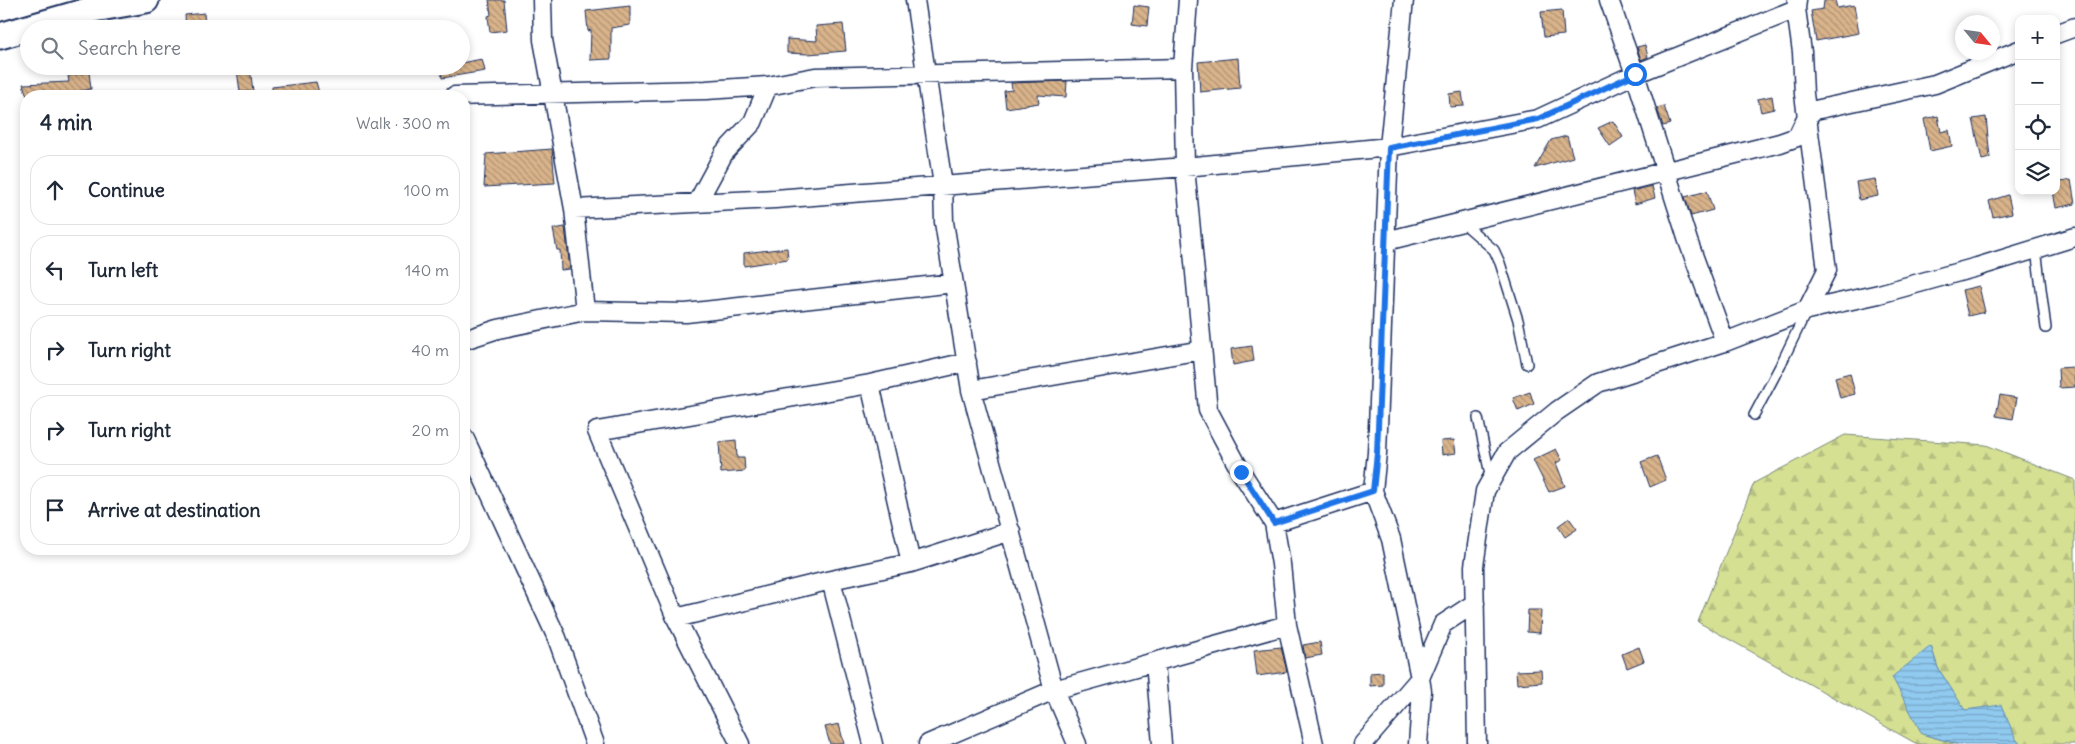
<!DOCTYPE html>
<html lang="en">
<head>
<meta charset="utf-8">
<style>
  body { margin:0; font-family:Delius,sans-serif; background:#f6f6f7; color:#1f2937 }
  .controls { position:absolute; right:15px; top:15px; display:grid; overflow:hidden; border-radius:10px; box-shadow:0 2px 8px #0003 }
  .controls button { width:45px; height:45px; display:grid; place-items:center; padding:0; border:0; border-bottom:1px solid #e0e1e3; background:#fff; color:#1f2937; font:25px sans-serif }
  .compass { position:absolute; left:1955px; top:15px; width:45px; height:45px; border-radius:50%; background:#fff; box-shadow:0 2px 8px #0003; rotate:119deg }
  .stop { position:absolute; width:15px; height:15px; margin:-11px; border:4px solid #1a73e8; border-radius:50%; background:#fff }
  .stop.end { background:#1a73e8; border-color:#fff; box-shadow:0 1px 5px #0008 }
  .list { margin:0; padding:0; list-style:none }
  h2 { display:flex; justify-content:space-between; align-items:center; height:65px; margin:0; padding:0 20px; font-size:21px }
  h2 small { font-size:16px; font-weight:400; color:#747a83 }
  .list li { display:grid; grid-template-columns:32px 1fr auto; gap:15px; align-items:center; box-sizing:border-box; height:70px; margin:0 10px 10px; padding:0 10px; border:1px solid #e0e1e3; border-radius:20px }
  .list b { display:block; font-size:19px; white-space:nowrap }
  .list em { font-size:16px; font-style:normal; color:#747a83 }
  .icon { flex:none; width:28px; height:28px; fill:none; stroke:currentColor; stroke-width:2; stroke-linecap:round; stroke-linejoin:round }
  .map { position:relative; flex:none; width:2075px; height:744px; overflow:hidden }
  .search { position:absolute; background:#fff; box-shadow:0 2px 8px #0003; left:20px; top:20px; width:450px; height:55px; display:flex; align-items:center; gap:12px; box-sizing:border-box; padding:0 18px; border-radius:28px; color:#747a83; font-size:19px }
  .panel { position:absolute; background:#fff; box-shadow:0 2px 8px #0003; left:20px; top:90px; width:450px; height:465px; border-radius:20px }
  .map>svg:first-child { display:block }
  .forest { fill:url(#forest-firs); stroke:#788878 }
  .water { fill:url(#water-rules); stroke:#618cb5 }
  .building { fill:url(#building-back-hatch); stroke:#1b2f5e }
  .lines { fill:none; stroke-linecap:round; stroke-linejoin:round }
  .lane-casing { stroke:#1b2f5e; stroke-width:12 }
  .street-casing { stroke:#1b2f5e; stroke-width:21 }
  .secondary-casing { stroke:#1b2f5e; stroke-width:29 }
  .lane { stroke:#fff; stroke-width:9 }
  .street { stroke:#fff; stroke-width:18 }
  .secondary { stroke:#fff; stroke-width:25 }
  .route { stroke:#1a73e8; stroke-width:6 }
</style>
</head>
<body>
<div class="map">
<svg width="2075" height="744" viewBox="0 0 2075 744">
  <defs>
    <pattern id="forest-firs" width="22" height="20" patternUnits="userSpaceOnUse" patternTransform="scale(1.25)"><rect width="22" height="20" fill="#d5e093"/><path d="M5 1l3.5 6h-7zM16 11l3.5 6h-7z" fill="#b6c081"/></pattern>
    <pattern id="water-rules" width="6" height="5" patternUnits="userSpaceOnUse" patternTransform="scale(1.25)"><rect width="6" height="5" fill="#90caef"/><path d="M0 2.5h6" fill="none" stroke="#75a4c5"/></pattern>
    <pattern id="building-back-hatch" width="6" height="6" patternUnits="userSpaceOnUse" patternTransform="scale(1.25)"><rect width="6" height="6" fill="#d9b38a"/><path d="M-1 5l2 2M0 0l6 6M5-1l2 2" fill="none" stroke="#af9274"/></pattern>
  </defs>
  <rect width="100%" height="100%" fill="#fff"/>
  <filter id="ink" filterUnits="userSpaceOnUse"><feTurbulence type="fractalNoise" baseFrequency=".02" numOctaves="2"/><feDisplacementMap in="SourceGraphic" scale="10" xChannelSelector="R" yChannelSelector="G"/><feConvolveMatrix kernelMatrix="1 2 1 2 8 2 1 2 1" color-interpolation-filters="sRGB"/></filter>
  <g filter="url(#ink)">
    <!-- forest -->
    <path class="forest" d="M1845 435 1986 445 2075 480V744H2020L2016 739 1965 711 1938 668 1931 646 1922 734 1957 744H1917L1698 622 1754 483Z"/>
    <!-- water -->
    <path class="water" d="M1931 646 1938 668 1965 710 2001 705 2016 739 2020 744H1957L1922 734 1892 677Z"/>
    <!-- building -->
    <path class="building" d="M489 0H504L507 30 490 32 488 16 491 15Z
      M1829 0H1835L1837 8 1854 5 1859 33 1816 41 1811 11 1823 9 1824 1Z
      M1134 5 1149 7 1147 26 1132 24Z
      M630 6V25L611 28V59L590 60 591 30 588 31 586 11Z
      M1562 10 1564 35 1544 37 1541 12Z
      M204 13 205 27 186 29 185 15Z
      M843 24 846 51 808 54 787 53V39L817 41 816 26Z
      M1645 45 1648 57 1641 60 1637 47Z
      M1238 58 1240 88 1200 92 1198 62Z
      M482 59 485 71 442 78 440 67 461 66V63Z
      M250 68 253 91 240 92 237 70Z
      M89 72 91 89 54 96H27L23 84 69 82 68 76Z
      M1067 81 1066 97 1038 95 1039 103 1006 108 1004 91 1012 90 1011 83Z
      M316 82 320 96H272V87Z
      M1462 92 1464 106 1450 107 1449 94Z
      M1772 96 1774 109 1761 112 1758 99Z
      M1664 106 1670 124 1663 126 1657 108Z
      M1938 116 1941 132 1949 130 1952 146 1930 151 1924 119Z
      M1986 117 1990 158 1982 160 1973 119Z
      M1613 121 1623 137 1610 146 1598 128Z
      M1567 136 1573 157 1535 168 1551 140Z
      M552 149 555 183 484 187 486 154Z
      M1875 179 1878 196 1859 200 1856 182Z
      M2071 180 2075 204 2056 208 2053 191H2056V183Z
      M1652 186 1655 198 1635 204 1632 191Z
      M1707 191 1713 210 1691 216 1685 197Z
      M2008 195 2012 213 1993 217 1989 201Z
      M565 227 570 269 561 270 560 250H557L553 229Z
      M787 248 788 259 744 266V253Z
      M1979 286 1985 312 1968 316 1962 290Z
      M1252 346 1254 361 1233 365 1231 349Z
      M2074 367 2075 387 2059 388 2058 368Z
      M1850 373 1855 394 1840 398 1835 377Z
      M1530 392 1534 404 1518 411 1513 398Z
      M2000 395 2017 398 2013 419 1996 416Z
      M736 440 737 458H744L745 471 721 473 719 442Z
      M1454 440 1456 453 1442 455 1441 441Z
      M1556 449 1562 460 1556 463 1565 486 1549 492 1533 460Z
      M1657 456 1666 480 1650 487 1641 462Z
      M1569 518 1577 529 1565 537 1558 526Z
      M1528 610H1541L1540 633 1527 632Z
      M1320 642 1322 655 1305 658 1303 645Z
      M1281 647 1287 672 1257 676 1254 650Z
      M1639 647 1644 661 1627 668 1622 654Z
      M1541 670 1542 682 1517 684 1516 671Z
      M1383 672V685L1370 686V673Z
      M839 724 844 744H830L825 727Z"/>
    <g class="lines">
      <defs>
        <path id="lane" d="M1462 222 1494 250 1500 263 1518 320 1527 364
          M2036 249 2046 328
          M1754 415 1781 364 1807 310
          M1478 418 1491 479"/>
        <path id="street" d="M542 0 543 40 574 209 585 311
          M915 0 943 185 944 222 971 390 1054 690 1077 744
          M1188 0 1183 68 1185 167 1208 410 1241 472 1274 523 1281 564 1287 625 1314 744
          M1404 0 1389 147 1377 453 1373 491 1391 539 1420 678 1422 691 1418 744
          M1609 0 1635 74 1688 241 1725 342
          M1797 0 1796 9 1802 52 1804 94 1827 270 1807 310
          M2056 34 2075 27
          M454 96 706 90 768 86 815 77 1183 68
          M697 203 724 153 753 122 768 86
          M574 209 775 199 1185 167 1389 147 1538 119 1635 74 1796 9
          M1386 241 1780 143 1797 137 1807 116 1815 110 1935 84 2019 50
          M464 340 498 329 585 311 686 313 954 283
          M870 384 911 563
          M971 390 1202 350
          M464 437 557 638 595 744
          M1274 523 1373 491
          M831 580 873 744
          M676 618 831 580 911 563 1011 531
          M1155 662 1162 744
          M740 744 676 618 597 431 870 384 967 362
          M928 744 1054 690 1287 625
          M1363 744 1420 678 1443 624 1475 603
          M1477 744 1474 566 1485 491 1507 452 1557 411 1598 383 1725 342 1807 310 1879 294 1977 267 2075 237"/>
        <path id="secondary" d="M0 36 94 9 146 0"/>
      </defs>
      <!-- lane casing -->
      <use href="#lane" class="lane-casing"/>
      <!-- street casing -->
      <use href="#street" class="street-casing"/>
      <!-- secondary casing -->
      <use href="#secondary" class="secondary-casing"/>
      <!-- lane -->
      <use href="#lane" class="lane"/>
      <!-- street -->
      <use href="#street" class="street"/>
      <!-- secondary -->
      <use href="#secondary" class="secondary"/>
    </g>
  </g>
  <g class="lines" filter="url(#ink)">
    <!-- route -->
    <path class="route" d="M1241 472 1274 523 1373 491 1377 453 1389 148 1538 119 1635 74"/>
  </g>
</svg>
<div class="controls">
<button>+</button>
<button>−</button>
<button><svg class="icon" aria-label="locate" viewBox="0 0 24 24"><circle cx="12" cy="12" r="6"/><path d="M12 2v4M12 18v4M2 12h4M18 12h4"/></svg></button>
<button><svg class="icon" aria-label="layers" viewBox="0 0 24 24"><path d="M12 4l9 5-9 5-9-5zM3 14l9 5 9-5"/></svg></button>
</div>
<svg class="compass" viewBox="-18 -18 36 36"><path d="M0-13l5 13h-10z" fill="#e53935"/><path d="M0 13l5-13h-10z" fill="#747a83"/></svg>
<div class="stop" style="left:1635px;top:74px"></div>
<div class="stop end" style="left:1241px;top:472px"></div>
<div class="search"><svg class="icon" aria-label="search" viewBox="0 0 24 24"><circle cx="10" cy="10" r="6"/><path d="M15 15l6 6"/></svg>Search here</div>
<section class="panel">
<h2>4 min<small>Walk · 300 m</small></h2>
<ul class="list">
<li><svg class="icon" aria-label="ahead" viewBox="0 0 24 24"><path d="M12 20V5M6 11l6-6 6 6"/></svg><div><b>Continue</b></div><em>100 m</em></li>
<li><svg class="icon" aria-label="left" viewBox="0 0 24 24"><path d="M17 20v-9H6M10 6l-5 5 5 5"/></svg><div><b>Turn left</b></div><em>140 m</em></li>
<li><svg class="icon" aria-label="right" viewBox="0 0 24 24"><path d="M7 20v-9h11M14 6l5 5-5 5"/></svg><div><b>Turn right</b></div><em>40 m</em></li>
<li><svg class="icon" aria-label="right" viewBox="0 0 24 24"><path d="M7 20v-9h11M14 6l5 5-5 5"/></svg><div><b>Turn right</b></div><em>20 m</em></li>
<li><svg class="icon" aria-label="arrive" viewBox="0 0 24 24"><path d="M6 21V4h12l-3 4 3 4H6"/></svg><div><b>Arrive at destination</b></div></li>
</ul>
</section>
</div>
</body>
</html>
